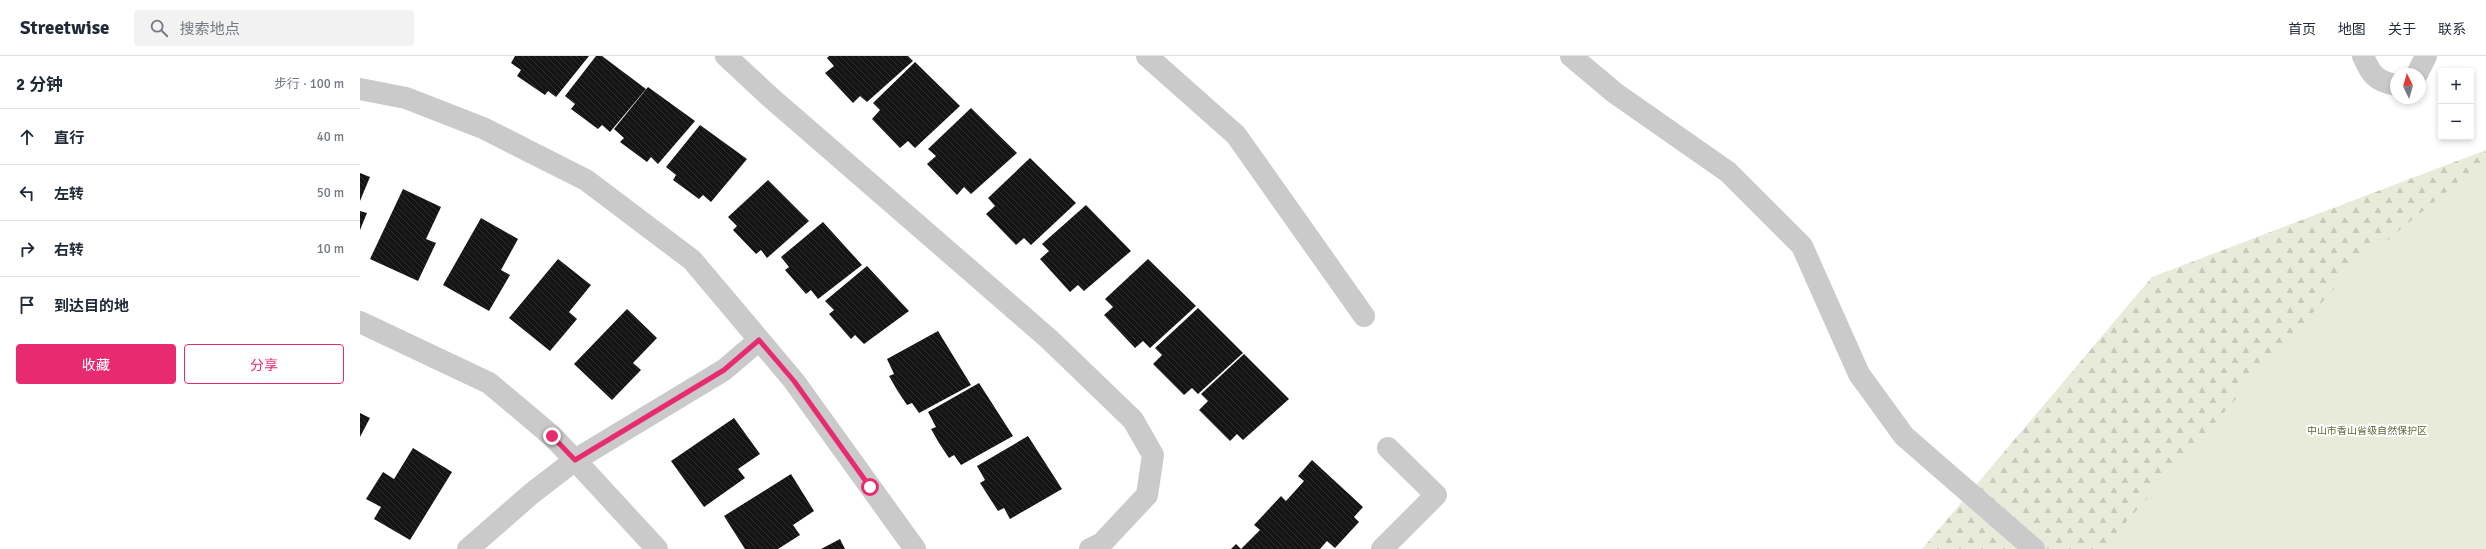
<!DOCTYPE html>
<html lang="zh">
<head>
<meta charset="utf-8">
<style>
  body { margin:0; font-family:Signika,"Noto Sans SC",sans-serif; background:#f2f2f3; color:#1f2937 }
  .controls { position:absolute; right:12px; top:12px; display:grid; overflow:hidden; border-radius:4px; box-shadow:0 2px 6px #0003 }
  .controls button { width:36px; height:36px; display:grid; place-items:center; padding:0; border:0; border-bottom:1px solid #e0e1e3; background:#fff; color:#1f2937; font:20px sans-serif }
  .compass { position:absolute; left:2030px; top:12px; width:36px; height:36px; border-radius:50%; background:#fff; box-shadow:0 2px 6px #0003; rotate:355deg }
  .stop { position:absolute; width:12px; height:12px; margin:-9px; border:3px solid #e82b70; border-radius:50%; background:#fff }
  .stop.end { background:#e82b70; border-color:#fff; box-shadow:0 1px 4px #0008 }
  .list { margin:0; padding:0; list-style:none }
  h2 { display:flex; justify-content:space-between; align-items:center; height:52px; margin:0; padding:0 16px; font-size:17px }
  h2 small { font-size:13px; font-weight:400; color:#747a83 }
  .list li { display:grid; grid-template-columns:26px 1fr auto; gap:12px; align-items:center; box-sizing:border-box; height:56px; padding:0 16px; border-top:1px solid #e0e1e3 }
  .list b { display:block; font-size:15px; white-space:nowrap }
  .list em { font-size:13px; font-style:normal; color:#747a83 }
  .actions { display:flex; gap:8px; padding:12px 16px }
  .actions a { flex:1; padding:9px 0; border:1px solid #e82b70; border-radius:4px; text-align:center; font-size:14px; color:#e82b70 }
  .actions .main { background:#e82b70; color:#fff }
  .icon { flex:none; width:22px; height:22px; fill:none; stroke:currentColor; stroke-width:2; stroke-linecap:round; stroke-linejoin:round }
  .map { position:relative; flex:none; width:2126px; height:493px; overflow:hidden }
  header { display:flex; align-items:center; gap:24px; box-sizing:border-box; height:56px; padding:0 20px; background:#fff; border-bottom:1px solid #e0e1e3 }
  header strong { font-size:19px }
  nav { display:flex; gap:22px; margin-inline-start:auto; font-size:14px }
  .search { width:280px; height:36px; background:#f2f2f3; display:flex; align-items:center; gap:10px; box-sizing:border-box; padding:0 14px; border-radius:4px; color:#747a83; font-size:15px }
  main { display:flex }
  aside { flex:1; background:#fff }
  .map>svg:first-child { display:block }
  .forest { fill:url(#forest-firs) }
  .park { fill:#e8ebda }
  .building { fill:url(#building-back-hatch) }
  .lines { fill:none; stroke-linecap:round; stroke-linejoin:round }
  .street { stroke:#cacaca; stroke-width:22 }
  .route { stroke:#e82b70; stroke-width:5 }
  .labels { text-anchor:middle; stroke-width:4; stroke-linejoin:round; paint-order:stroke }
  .park-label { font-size:10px; fill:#5e693a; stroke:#fff }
</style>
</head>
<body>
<header>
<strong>Streetwise</strong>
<div class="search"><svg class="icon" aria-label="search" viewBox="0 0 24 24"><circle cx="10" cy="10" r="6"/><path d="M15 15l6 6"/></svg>搜索地点</div>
<nav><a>首页</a><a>地图</a><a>关于</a><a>联系</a></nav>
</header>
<main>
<aside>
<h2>2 分钟<small>步行 · 100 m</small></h2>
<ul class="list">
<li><svg class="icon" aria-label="ahead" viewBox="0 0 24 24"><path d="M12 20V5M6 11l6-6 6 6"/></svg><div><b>直行</b></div><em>40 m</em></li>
<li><svg class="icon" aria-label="left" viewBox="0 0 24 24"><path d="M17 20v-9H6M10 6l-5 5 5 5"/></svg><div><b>左转</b></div><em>50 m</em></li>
<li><svg class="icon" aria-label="right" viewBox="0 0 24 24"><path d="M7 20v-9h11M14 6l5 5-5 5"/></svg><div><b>右转</b></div><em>10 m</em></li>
<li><svg class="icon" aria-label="arrive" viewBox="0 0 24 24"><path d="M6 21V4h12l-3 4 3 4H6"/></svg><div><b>到达目的地</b></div></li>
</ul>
<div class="actions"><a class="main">收藏</a><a>分享</a></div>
</aside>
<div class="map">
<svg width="2126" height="493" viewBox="0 0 2126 493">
  <defs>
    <pattern id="forest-firs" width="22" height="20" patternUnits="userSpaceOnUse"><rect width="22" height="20" fill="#e8ebda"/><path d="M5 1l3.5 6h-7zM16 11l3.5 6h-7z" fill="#c7cabb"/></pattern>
    <pattern id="building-back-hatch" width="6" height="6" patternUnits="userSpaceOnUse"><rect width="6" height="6" fill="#141414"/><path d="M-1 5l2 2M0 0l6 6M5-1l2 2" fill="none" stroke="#2e2e2e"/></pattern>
  </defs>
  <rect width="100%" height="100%" fill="#fff"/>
  <!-- forest -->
  <path class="forest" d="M2126 94V493H1562L1792 221Z"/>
  <!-- park -->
  <path class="park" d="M2126 103V493H1742L1989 216Z"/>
  <!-- building -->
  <path class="building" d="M155 0H229L196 41 188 35 185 39 157 20 161 14 151 7Z
    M236 0H242L286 33 250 76 242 69 238 73 211 53 215 48 205 40Z
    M469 0H548L553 5 507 46 500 40 493 47 465 17 474 10 467 2Z
    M555 6 600 50 555 92 548 85 540 92 512 63 520 54 513 47Z
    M288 31 335 65 298 108 291 101 287 106 260 86 264 82 254 73Z
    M611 52 657 97 611 138 604 131 597 139 567 108 576 100 568 93Z
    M340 69 387 103 351 146 343 139 339 143 313 124 316 119 306 111Z
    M670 102 716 147 671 189 664 182 656 189 626 158 635 150 628 142Z
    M0 117 10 121 0 145Z
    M408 124 449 165 407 202 401 194 396 198 373 174 377 170 368 161Z
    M43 133 81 151 66 183 76 187 58 225 10 203Z
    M726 149 771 195 724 235 718 229 710 236 680 203 689 195 682 188Z
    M0 155 7 157 0 174Z
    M121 162 158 183 141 214 150 219 129 255 83 229Z
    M463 166 502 209 458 243 451 234 446 238 425 214 429 211 421 201Z
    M198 203 231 229 209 256 217 263 190 295 149 262Z
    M788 203 836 250 790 292 783 285 775 292 744 259 753 251 745 243Z
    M507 210 549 255 504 288 495 279 491 283 469 258 474 254 465 245Z
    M838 252 883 297 838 338 832 332 824 339 793 308 802 299 795 292Z
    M267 253 297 282 273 307 281 314 252 344 214 308Z
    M578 275 611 329 559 357 552 347 547 349 537 334 529 320 534 318 527 303Z
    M884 298 929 343 883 384 877 378 870 385 839 354 848 345 841 338Z
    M619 327 653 380 601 409 594 399 589 402 579 387 571 373 576 371 568 356Z
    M0 357 10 362 0 381Z
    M374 362 400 398 378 413 385 422 344 451 311 405Z
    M668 380 702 433 650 463 644 452 638 455 620 427 625 424 617 410Z
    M53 392 92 416 50 484 14 463 21 451 6 443 23 416 34 423Z
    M952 404 1003 451 994 461 999 466 975 492 967 485 960 493H871L876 488 881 493 900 474 894 469 921 440 926 445 944 425 938 420Z
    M431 418 454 455 433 469 440 479 418 493H385L364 460Z
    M480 483 485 493H461Z"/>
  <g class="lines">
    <!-- street -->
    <path class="street" d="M366 0 409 40 689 283 773 364 793 399 787 439 742 487 730 493
      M787 0 876 79 1004 260
      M1211 0 1255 37 1368 116 1442 190 1499 318 1544 380 1674 493
      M2003 0C2011 19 2016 25 2036 29
      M2057 18 2066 0
      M0 33 46 42 123 72 226 124 332 204 434 325 555 493
      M0 266 129 327 192 380 215 404 364 314 399 284
      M108 493 171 438 215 404 297 493
      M1022 493 1076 439 1028 392"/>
  </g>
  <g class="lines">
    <!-- route -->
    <path class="route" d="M192 380 215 404 364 314 399 284 434 325 510 431"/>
  </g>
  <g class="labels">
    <!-- park labels -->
    <g class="park-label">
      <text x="2007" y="378">中山市香山省级自然保护区</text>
    </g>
  </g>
</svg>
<div class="controls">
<button>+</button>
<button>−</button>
</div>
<svg class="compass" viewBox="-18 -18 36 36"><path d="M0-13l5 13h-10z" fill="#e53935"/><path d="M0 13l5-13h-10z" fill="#747a83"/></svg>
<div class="stop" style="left:510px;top:431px"></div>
<div class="stop end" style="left:192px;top:380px"></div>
</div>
</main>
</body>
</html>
